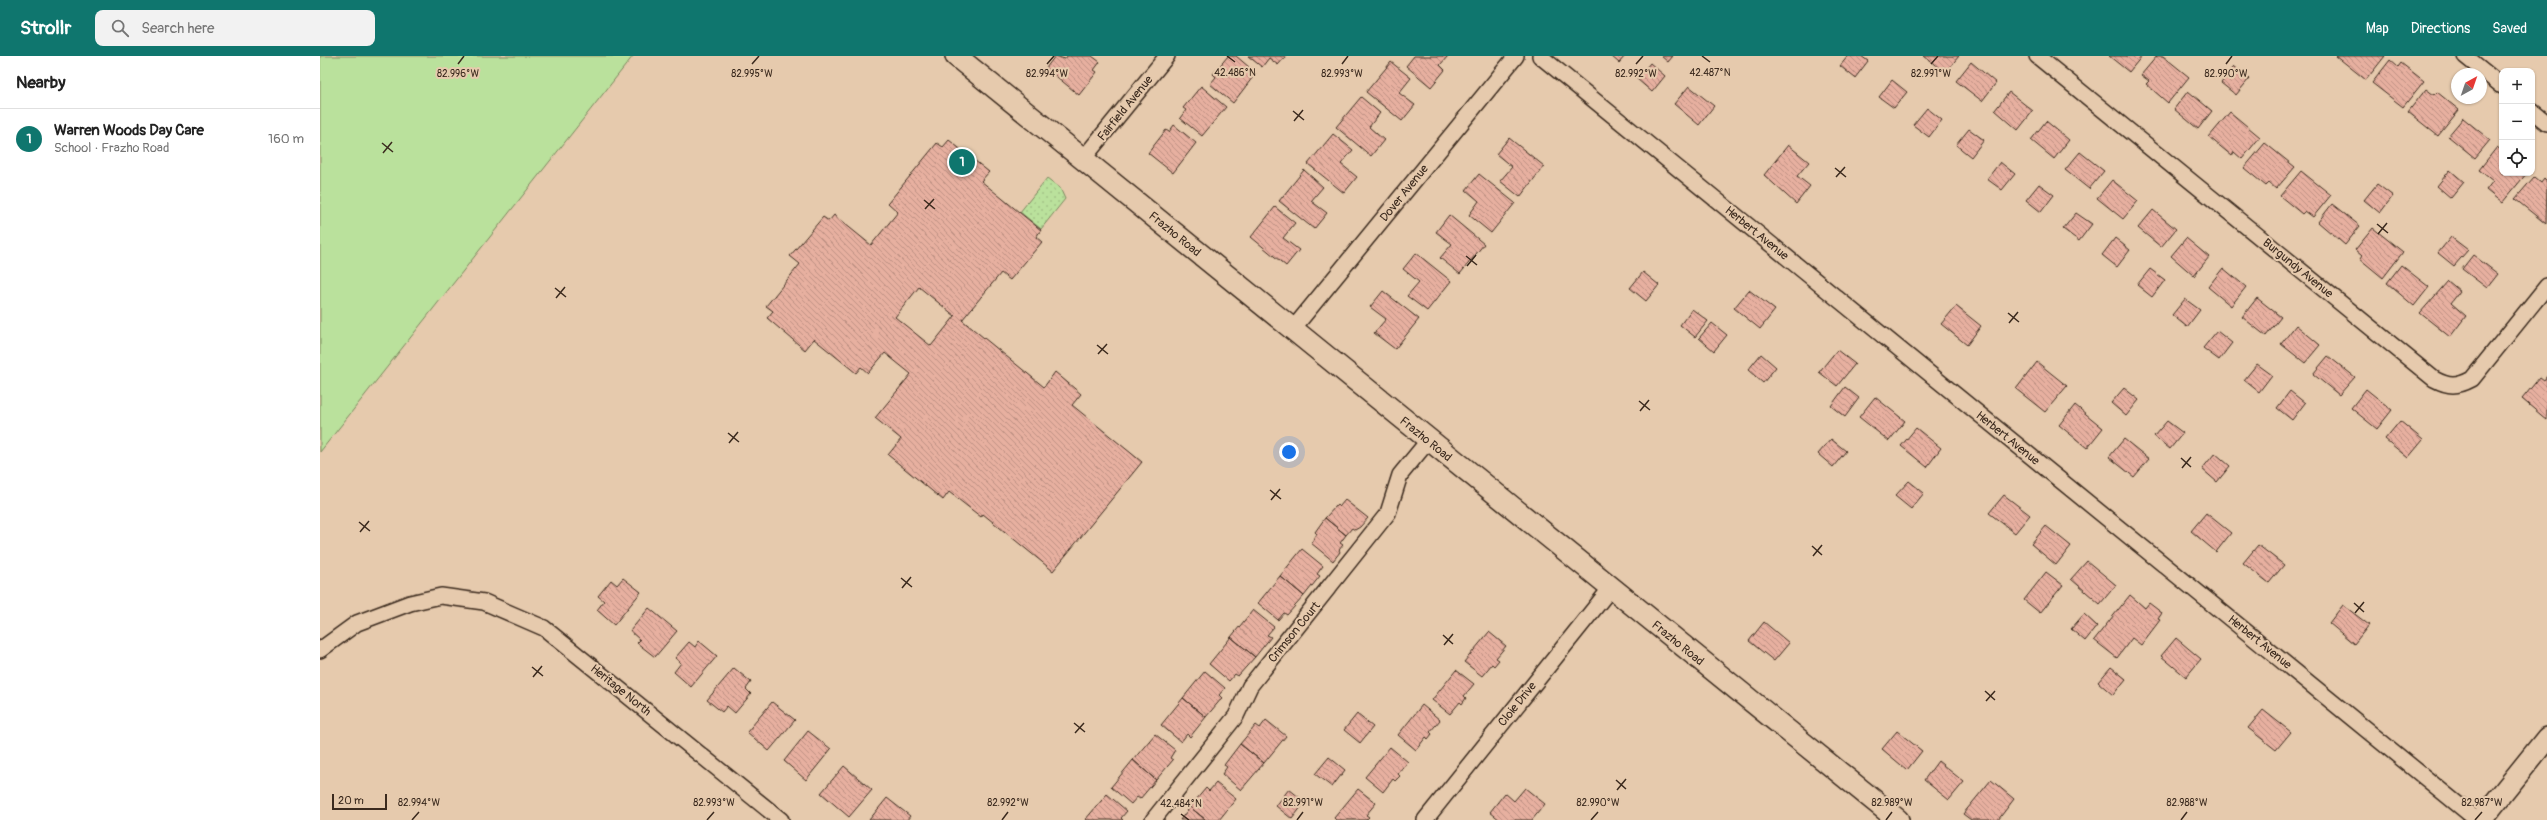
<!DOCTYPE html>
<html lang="en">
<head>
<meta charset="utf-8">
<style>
  body { margin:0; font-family:Pangolin,sans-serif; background:#f2f2f2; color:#222 }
  .controls { position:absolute; right:12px; top:12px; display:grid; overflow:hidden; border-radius:8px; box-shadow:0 1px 3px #0004 }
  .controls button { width:36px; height:36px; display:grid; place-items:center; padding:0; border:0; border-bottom:1px solid #e0e0e0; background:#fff; color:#222; font:20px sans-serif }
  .compass { position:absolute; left:2131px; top:12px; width:36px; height:36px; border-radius:50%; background:#fff; box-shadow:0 1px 3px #0004; rotate:40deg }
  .scale { position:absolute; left:12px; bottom:10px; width:55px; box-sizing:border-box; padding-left:4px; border:2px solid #3b2a1e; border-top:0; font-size:11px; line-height:14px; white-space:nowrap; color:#3b2a1e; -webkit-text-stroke:3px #e6caad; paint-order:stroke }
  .you { position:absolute; left:969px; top:396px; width:14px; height:14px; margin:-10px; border:3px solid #fff; border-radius:50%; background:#1a73e8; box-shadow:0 0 0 6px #1a73e833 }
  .badge { display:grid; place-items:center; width:26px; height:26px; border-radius:50%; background:#0f766e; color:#fff; font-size:13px; font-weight:700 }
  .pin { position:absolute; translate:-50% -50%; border:2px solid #fff; box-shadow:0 1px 4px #0006 }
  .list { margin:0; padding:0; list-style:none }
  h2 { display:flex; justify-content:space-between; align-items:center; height:52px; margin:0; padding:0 16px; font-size:17px }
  h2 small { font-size:13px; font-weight:400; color:#767676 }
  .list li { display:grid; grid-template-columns:26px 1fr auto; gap:12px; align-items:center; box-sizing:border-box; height:60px; padding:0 16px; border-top:1px solid #e0e0e0 }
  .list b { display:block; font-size:15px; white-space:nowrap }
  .list p { margin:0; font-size:13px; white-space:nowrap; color:#767676 }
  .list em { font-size:13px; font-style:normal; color:#767676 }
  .icon { flex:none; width:22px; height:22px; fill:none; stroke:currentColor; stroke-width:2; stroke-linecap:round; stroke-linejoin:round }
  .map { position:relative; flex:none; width:2227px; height:764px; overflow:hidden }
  header { display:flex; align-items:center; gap:24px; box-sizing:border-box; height:56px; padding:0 20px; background:#0f766e; color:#fff }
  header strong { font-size:19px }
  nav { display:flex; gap:22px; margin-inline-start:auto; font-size:14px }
  .search { width:280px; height:36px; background:#f2f2f2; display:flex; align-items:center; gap:10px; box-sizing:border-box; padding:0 14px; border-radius:8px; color:#767676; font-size:15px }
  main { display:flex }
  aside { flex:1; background:#fff }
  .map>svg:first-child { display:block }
  .grass { fill:#bae19c; stroke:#7a865d }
  .park { fill:url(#park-dots); stroke:#7a865d }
  .building { fill:url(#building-back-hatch); stroke:#3b2a1e; fill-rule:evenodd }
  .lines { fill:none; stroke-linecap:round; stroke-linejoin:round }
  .street-casing { stroke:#3b2a1e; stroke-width:18 }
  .secondary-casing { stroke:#3b2a1e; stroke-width:24 }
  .street { stroke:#e6caad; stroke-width:15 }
  .secondary { stroke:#e6caad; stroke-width:21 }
  .ticks { fill:none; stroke:#3b2a1e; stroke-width:1.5 }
  .labels { text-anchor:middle; stroke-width:4; stroke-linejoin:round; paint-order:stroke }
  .street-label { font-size:12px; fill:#3b2a1e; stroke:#e6caad }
  .ticks-label { font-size:10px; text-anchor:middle; fill:#3b2a1e; stroke:#e6caad; stroke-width:4; stroke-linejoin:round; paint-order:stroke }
</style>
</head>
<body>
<header>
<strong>Strollr</strong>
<div class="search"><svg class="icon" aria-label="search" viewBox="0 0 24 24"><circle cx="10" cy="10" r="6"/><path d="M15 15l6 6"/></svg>Search here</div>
<nav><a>Map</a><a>Directions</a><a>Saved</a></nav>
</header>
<main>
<aside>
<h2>Nearby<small></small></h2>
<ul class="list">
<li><span class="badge">1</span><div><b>Warren Woods Day Care</b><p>School · Frazho Road</p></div><em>160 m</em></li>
</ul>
</aside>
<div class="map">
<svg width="2227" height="764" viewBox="0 0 2227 764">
  <defs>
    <pattern id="park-dots" width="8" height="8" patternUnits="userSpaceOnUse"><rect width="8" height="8" fill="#bae19c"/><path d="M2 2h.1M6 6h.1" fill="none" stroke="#a1c186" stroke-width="1.8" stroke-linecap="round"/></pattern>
    <pattern id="building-back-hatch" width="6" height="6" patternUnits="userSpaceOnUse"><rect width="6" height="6" fill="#e7b0a0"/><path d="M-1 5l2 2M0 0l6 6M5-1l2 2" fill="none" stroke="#bc8f82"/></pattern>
  </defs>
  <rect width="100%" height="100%" fill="#e6caad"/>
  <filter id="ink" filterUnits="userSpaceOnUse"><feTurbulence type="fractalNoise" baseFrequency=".025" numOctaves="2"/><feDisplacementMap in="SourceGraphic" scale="8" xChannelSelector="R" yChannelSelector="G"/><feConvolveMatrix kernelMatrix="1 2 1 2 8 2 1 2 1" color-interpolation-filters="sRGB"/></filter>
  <g filter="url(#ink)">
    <!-- grass -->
    <path class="grass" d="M0 0H313L0 396Z"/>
    <!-- park -->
    <path class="park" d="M727 122 740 132 745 143 721 173 700 156Z"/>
    <!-- building -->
    <path class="building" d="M735 0 745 3 747 0H772L780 6 774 14 777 16 759 39 726 12Z
      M908 0H916L936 17 913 47 890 28 896 21 893 18Z
      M928 0H966L958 9 949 2 942 11Z
      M1094 0H1128L1120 9 1125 14 1111 31 1086 10Z
      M1291 0H1305L1299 7Z
      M1341 0H1353L1348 6Z
      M1528 0H1541L1548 5 1535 22 1520 10Z
      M1604 0H1639L1625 17Z
      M1789 0H1822L1809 16Z
      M1837 0H1843L1869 21 1848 47 1826 28 1829 25 1821 19Z
      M2016 0H2065L2046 24Z
      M2070 4 2078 11 2081 7 2104 25 2083 51 2052 27Z
      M1071 6 1091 22 1079 37 1095 49 1082 65 1046 36Z
      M1651 6 1676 27 1662 45 1636 25Z
      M1330 7 1345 20 1332 36 1317 23Z
      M1914 11 1929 23 1916 39 1901 27Z
      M1572 24 1587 36 1574 52 1559 41Z
      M881 30 906 51 882 80 860 62 866 54 863 52Z
      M1369 30 1394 50 1379 69 1354 48Z
      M2106 33 2114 39 2117 36 2139 54 2118 80 2088 56Z
      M1868 35 1892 55 1878 73 1854 53Z
      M1689 36 1713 55 1698 74 1675 54Z
      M1041 41 1060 57 1049 71 1064 84 1051 100 1016 71Z
      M1607 52 1622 64 1609 81 1593 69Z
      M1910 56 1940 81 1922 103 1914 96 1912 100 1889 81Z
      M2143 62 2170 84 2155 102 2128 80Z
      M1726 65 1749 84 1734 103 1711 84Z
      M854 69 876 87 853 117 828 97 846 74 849 76Z
      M1649 73 1664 84 1651 101 1636 89Z
      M1013 78 1033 94 1021 108 1037 121 1024 137 988 108Z
      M1189 82 1224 110 1200 141 1180 125 1192 111 1176 98Z
      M629 84 669 116 661 125 721 174 716 181 722 186 690 224 681 217 642 264 724 331 735 316 761 338 752 349 822 406 733 515 663 458 661 461 629 436 623 444 568 399 581 383 555 362 591 318 565 297 548 317 541 311 536 317 494 283 485 294 447 262 453 255 446 250 480 208 470 200 503 161 509 165 514 159 551 189 578 156 568 147 617 87 623 91ZM599 231 635 260 611 290 575 261Z
      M1945 87 1975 111 1956 133 1949 127 1946 130 1924 112Z
      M1468 89 1489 106 1477 120 1490 130 1476 148 1444 119Z
      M2177 91 2182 95V117H2207L2182 147 2166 134 2173 125 2159 114Z
      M1760 96 1784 115 1769 133 1745 114Z
      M1680 106 1695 118 1682 134 1667 123Z
      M984 114 1003 131 991 145 1007 157 994 173 959 145Z
      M2130 114 2144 126 2131 142 2117 130Z
      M1981 115 2011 139 1993 161 1985 155 1982 158 1960 140Z
      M1159 118 1195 147 1171 177 1149 159 1159 145 1146 134Z
      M2214 121 2221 127 2224 123 2227 126 2226 168 2195 143Z
      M1792 124 1818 145 1803 163 1777 142Z
      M1719 128 1734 139 1721 156 1706 144Z
      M2057 128 2073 140 2060 157 2044 144Z
      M2012 148 2040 170 2025 189 1998 166Z
      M955 151 975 167 963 182 979 194 966 210 931 181Z
      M1833 154 1856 173 1841 191 1818 172Z
      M1756 157 1772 168 1759 185 1743 173Z
      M1129 159 1164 188 1140 218 1120 202 1132 188 1116 176Z
      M2053 172 2083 196 2063 222 2040 203 2042 200 2035 194Z
      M2131 181 2148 194 2134 210 2118 197Z
      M1795 182 1810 194 1797 211 1782 199Z
      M1866 182 1889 201 1874 220 1851 200Z
      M1096 197 1131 225 1107 255 1087 240 1099 226 1083 213Z
      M2153 199 2178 218 2167 232 2142 213Z
      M2081 209 2109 231 2094 250 2067 227Z
      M1903 212 1926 231 1911 250 1888 231Z
      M1830 213 1845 224 1832 241 1817 229Z
      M1323 216 1339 229 1326 245 1310 232Z
      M2128 225 2140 235 2131 247 2146 260 2130 281 2100 257Z
      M1429 234 1455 254 1440 273 1414 252Z
      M1063 235 1099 263 1075 293 1054 277 1066 263 1050 251Z
      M1937 242 1961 261 1946 280 1922 261Z
      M1865 243 1880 254 1867 271 1852 259Z
      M1636 250 1661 270 1647 289 1621 268Z
      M1372 253 1388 265 1375 281 1360 269Z
      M1392 267 1407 279 1394 295 1379 282Z
      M1976 269 2000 289 1985 307 1961 288Z
      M1897 275 1912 287 1899 304 1883 292Z
      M1517 294 1535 308 1517 330 1499 316Z
      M1441 298 1456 311 1443 327 1428 314Z
      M2008 300 2035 321 2019 339 1993 318Z
      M1717 306 1747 330 1725 356 1696 333Z
      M1937 308 1952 319 1939 336 1924 324Z
      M2227 320V364L2202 343 2220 321 2224 324Z
      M1525 331 1539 342 1525 361 1511 350Z
      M1804 332 1819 344 1806 360 1791 347Z
      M2046 333 2072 354 2057 373 2031 352Z
      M1970 335 1985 347 1972 364 1957 352Z
      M1555 341 1585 365 1569 385 1539 361Z
      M1755 349 1783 372 1767 392 1739 369Z
      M1847 365 1863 377 1850 393 1834 380Z
      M2080 365 2103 384 2088 402 2065 383Z
      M1596 372 1621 392 1607 411 1581 390Z
      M1511 383 1526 395 1513 411 1498 398Z
      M1804 383 1829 403 1814 421 1789 401Z
      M1895 397 1910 410 1897 426 1882 413Z
      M1589 425 1604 437 1591 453 1575 440Z
      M1684 439 1710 459 1695 477 1669 457Z
      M1025 444 1048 462 1040 471 1035 474 1032 472 1026 479 1005 462 1017 449 1019 451Z
      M1886 457 1911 477 1896 496 1871 475Z
      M1005 462 1026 479 1020 487 1023 489 1019 494 1020 496 1013 505 991 487 997 478 995 476Z
      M1726 470 1751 490 1736 509 1711 488Z
      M1938 489 1964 509 1949 527 1923 507Z
      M982 493 1003 510 997 518 1000 520 984 540 960 520Z
      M1767 505 1796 529 1780 548 1751 523Z
      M1726 516 1743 529 1720 557 1704 544Z
      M960 520 984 540 967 559 964 557 958 564 938 547Z
      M303 522 321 536 294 569 277 554 284 545 278 540 291 524 297 529Z
      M1810 539 1825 552 1829 547 1842 557 1838 563 1840 564 1821 589 1812 582 1797 602 1774 584Z
      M2023 549 2049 569 2034 588 2009 567Z
      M329 552 357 575 335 601 317 587 320 584 310 575Z
      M933 554 954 571 947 579 951 581 935 601 911 581Z
      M1764 558 1777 570 1765 585 1751 573Z
      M1444 566 1469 587 1454 605 1429 585Z
      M1169 576 1186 590 1176 602 1179 604 1174 610 1172 608 1162 620 1144 606Z
      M911 581 935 601 918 620 915 618 909 625 889 608Z
      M1856 582 1881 603 1866 621 1841 600Z
      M379 585 397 600 371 631 354 616 361 607 355 602 369 586 375 591Z
      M1791 611 1806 623 1793 639 1778 626Z
      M414 612 431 626 426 633 431 638 415 657 407 650 402 656 387 644Z
      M1136 614 1154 628 1144 640 1146 642 1142 648 1140 646 1130 658 1112 644Z
      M885 615 905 632 899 639 902 642 886 661 863 642Z
      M863 642 886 661 870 681 867 678 861 686 841 669Z
      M452 646 475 664 449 695 427 676Z
      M1102 649 1120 664 1110 676 1112 678 1108 683 1106 681 1096 694 1078 679Z
      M1943 654 1971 676 1956 694 1928 672Z
      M1037 658 1053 671 1040 687 1024 674Z
      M946 664 966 680 944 707 920 688 936 669 940 672Z
      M488 675 511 693 486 724 464 705Z
      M1577 675 1602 695 1587 714 1562 693Z
      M835 678 855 694 850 702 853 704 836 724 813 704Z
      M920 688 944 707 921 734 902 718 907 711 904 709Z
      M1070 691 1088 706 1078 718 1080 720 1075 725 1073 723 1063 736 1045 721Z
      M1009 701 1025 714 1012 731 995 718Z
      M813 704 836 724 820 743 817 741 811 748 791 731Z
      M1618 705 1644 726 1629 744 1604 724Z
      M524 710 552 734 529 761 501 737Z
      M1671 724 1694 743 1678 764H1651L1643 758Z
      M896 727 916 743 899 764H886L870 751 886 732 889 735Z
      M1205 732 1225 748 1212 764H1180L1170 756 1185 737 1194 745Z
      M969 733 985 746 972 763 956 750Z
      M1038 733 1056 747 1046 759 1049 761 1046 764H1016L1014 762Z
      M787 738 807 755 801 762 803 764H765Z
      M567 742 590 760 587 764H549Z
      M870 751 886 764H860Z"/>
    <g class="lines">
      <defs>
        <path id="street" d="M1220 0 2157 764
          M1717 0 2114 323C2129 331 2137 331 2152 323L2227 230
          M2145 0 2182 30
          M2212 55 2227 67
          M763 103 847 0
          M972 274 1196 0
          M0 594 37 567 90 547 121 540 164 546 224 572 461 764
          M833 764 916 660 930 630 1068 457 1080 419 1108 385
          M1105 764 1290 533"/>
        <path id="secondary" d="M636 0 1578 764
          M2161 764 2227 682"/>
      </defs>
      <!-- street casing -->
      <use href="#street" class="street-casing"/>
      <!-- secondary casing -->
      <use href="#secondary" class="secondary-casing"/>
      <!-- street -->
      <use href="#street" class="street"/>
      <!-- secondary -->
      <use href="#secondary" class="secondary"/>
    </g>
  </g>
  <!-- ticks -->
  <path class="ticks" d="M907 0 915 6M1382 0 1390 6M138 8 144 0M432 8 439 0M727 8 734 0M1022 8 1028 0M1316 8 1323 0M1611 8 1618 0M1906 8 1912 0M973 55 984 64M974 65 983 54M62 87 73 96M63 97 72 86M1515 112 1526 121M1516 121 1525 111M604 144 615 153M605 153 614 143M2057 168 2068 177M2058 178 2067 167M1146 200 1157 209M1147 210 1156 199M235 232 246 241M236 242 245 231M1688 257 1699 266M1689 267 1698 256M777 289 788 298M778 298 787 288M1319 345 1330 354M1320 355 1329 344M408 377 419 386M409 387 418 376M1861 402 1871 411M1862 412 1871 401M950 434 961 443M951 444 960 433M39 466 50 475M40 476 49 465M1492 490 1502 499M1493 500 1502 489M581 522 592 531M582 532 591 521M2034 547 2044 556M2035 557 2044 546M1123 579 1133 588M1124 589 1133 578M212 611 223 620M213 621 222 610M1665 635 1675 644M1666 645 1675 635M754 667 765 676M755 677 764 667M1296 724 1306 733M1297 734 1306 723M861 758 869 764M92 764 99 756M387 764 394 756M682 764 688 756M977 764 983 756M1271 764 1278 756M1566 764 1572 756M1861 764 1867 756M2155 764 2162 756"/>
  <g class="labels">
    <!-- street labels -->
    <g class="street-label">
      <text transform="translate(805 52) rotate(-51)" y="4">Fairfield Avenue</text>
      <text transform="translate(1084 137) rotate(-51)" y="4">Dover Avenue</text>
      <text transform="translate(1437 177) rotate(39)" y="4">Herbert Avenue</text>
      <text transform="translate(855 178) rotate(39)" y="4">Frazho Road</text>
      <text transform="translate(1978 212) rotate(39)" y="4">Burgundy Avenue</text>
      <text transform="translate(1688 382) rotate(39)" y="4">Herbert Avenue</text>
      <text transform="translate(1106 383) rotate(39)" y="4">Frazho Road</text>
      <text transform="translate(974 576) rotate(-51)" y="4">Crimson Court</text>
      <text transform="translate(1940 586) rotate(39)" y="4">Herbert Avenue</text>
      <text transform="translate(1358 587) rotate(39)" y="4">Frazho Road</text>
      <text transform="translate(301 634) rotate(39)" y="4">Heritage North</text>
      <text transform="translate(1197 648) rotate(-51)" y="4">Cloie Drive</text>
    </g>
  </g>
  <g class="ticks-label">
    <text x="915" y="20">42.486°N</text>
    <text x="1390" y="20">42.487°N</text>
    <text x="138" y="21">82.996°W</text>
    <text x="432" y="21">82.995°W</text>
    <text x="727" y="21">82.994°W</text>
    <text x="1022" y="21">82.993°W</text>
    <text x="1316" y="21">82.992°W</text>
    <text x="1611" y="21">82.991°W</text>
    <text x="1906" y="21">82.990°W</text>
    <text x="99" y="750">82.994°W</text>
    <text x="394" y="750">82.993°W</text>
    <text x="688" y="750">82.992°W</text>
    <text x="983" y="750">82.991°W</text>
    <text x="1278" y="750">82.990°W</text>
    <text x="1572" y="750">82.989°W</text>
    <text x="1867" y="750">82.988°W</text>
    <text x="2162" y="750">82.987°W</text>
    <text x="861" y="751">42.484°N</text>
  </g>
</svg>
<div class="controls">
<button>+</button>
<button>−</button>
<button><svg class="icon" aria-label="locate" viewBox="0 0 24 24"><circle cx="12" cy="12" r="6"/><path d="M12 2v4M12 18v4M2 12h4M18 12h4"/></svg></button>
</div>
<svg class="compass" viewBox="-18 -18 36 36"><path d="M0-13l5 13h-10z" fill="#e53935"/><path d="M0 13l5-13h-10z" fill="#767676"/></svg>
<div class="scale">20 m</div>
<div class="you"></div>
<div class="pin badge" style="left:642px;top:106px">1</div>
</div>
</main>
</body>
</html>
